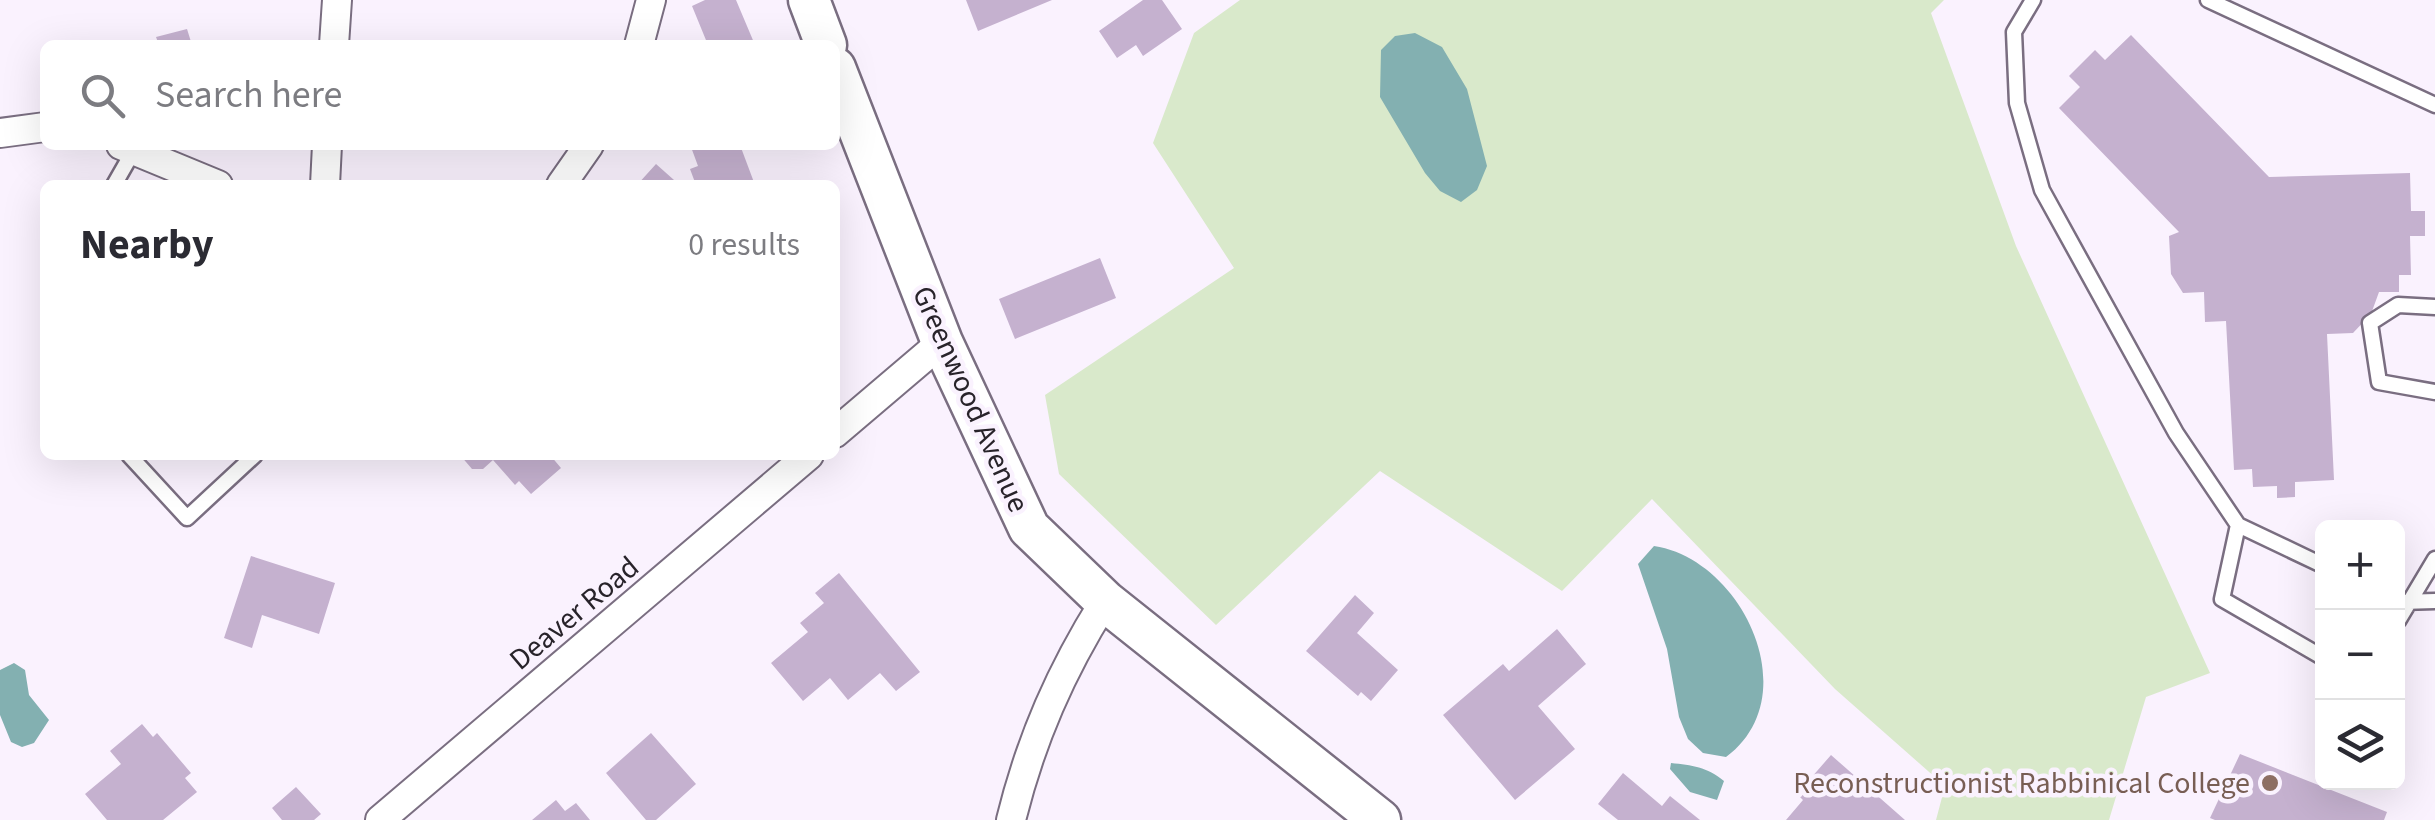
<!DOCTYPE html>
<html lang="en">
<head>
<meta charset="utf-8">
<style>
  body { margin:0; font-family:"Source Sans 3",sans-serif; background:#f7f7f7; color:#2b2b33 }
  .controls { position:absolute; right:30px; bottom:30px; display:grid; overflow:hidden; border-radius:15px; box-shadow:0 10px 40px #0002 }
  .controls button { width:90px; height:90px; display:grid; place-items:center; padding:0; border:0; border-bottom:2px solid #e1e1e2; background:#fff; color:#2b2b33; font:50px sans-serif }
  .list { margin:0; padding:0; list-style:none }
  h2 { display:flex; justify-content:space-between; align-items:center; height:130px; margin:0; padding:0 40px; font-size:42px }
  h2 small { font-size:32px; font-weight:400; color:#7c7c81 }
  .icon { flex:none; width:55px; height:55px; fill:none; stroke:currentColor; stroke-width:2; stroke-linecap:round; stroke-linejoin:round }
  .map { position:relative; flex:none; width:2435px; height:820px; overflow:hidden }
  .search { position:absolute; background:#fff; box-shadow:0 10px 40px #0002; left:40px; top:40px; width:800px; height:110px; display:flex; align-items:center; gap:25px; box-sizing:border-box; padding:0 35px; border-radius:15px; color:#7c7c81; font-size:38px }
  .panel { position:absolute; background:#fff; box-shadow:0 10px 40px #0002; left:40px; top:180px; width:800px; height:280px; border-radius:15px }
  .map>svg:first-child { display:block }
  .green { fill:#d9e9cb }
  .water { fill:#83b0b1 }
  .building { fill:#c5b1cf }
  .lines { fill:none; stroke-linecap:round; stroke-linejoin:round }
  .lane-casing { stroke:#7a6e81; stroke-width:19 }
  .street-casing { stroke:#7a6e81; stroke-width:32 }
  .secondary-casing { stroke:#7a6e81; stroke-width:45 }
  .lane { stroke:#fff; stroke-width:14 }
  .street { stroke:#fff; stroke-width:28 }
  .secondary { stroke:#fff; stroke-width:40 }
  .education-dot { fill:#8d6e63; stroke:#faf2fe; stroke-width:4 }
  .labels { text-anchor:middle; stroke-width:9; stroke-linejoin:round; paint-order:stroke }
  .street-label { font-size:30px; fill:#28232a; stroke:#faf2fe }
  .education-label { font-size:30px; fill:#785e54; stroke:#faf2fe; text-anchor:end }
</style>
</head>
<body>
<div class="map">
<svg width="2435" height="820" viewBox="0 0 2435 820">
  <rect width="100%" height="100%" fill="#faf2fe"/>
  <!-- green -->
  <path class="green" d="M1240 0H1944L1931 13 2016 246 2210 673 2146 697 2109 820H1936L1945 786 1835 689 1652 499 1562 591 1380 471 1216 625 1059 474 1045 395 1234 268 1153 143 1194 33Z"/>
  <!-- water -->
  <path class="water" d="M1415 33 1442 47 1467 89 1487 166 1477 190 1461 202 1440 191 1425 173 1380 97 1381 50 1395 36Z
    M1654 546C1742 559 1808 696 1726 757L1703 753 1688 739 1679 717 1667 649 1638 564Z
    M14 663 25 670 29 695 49 720 34 743 22 747 11 742 0 715V670Z
    M1671 763C1692 765 1707 767 1724 781L1717 800 1690 792 1670 769Z"/>
  <!-- building -->
  <path class="building" d="M705 0H736L755 45H708L692 6Z
    M966 0H1052L978 31Z
    M1143 0H1162L1182 29 1143 56 1136 45 1117 58 1099 31Z
    M187 29 192 45H159L156 37Z
    M2131 35 2269 177 2410 173 2411 211H2425V236H2410L2411 275H2399V292H2379L2371 314 2353 333 2327 334 2334 480 2295 482V497L2277 498V486L2253 487 2252 469 2234 470 2226 321 2205 322 2204 292 2183 293 2171 274 2169 236 2179 232 2059 108 2080 87 2069 76 2095 50 2105 60Z
    M740 145 755 185H696L690 169 698 166 691 147Z
    M656 164 674 180 669 185H637Z
    M1100 258 1116 298 1015 339 999 299Z
    M460 455H550L561 468 531 494 519 481 515 485 493 460 483 469H472Z
    M251 556 335 583 319 634 262 615 252 648 224 638Z
    M839 573 920 672 896 691 880 673 848 700 830 678 803 701 771 663 808 632 800 623 824 603 815 593Z
    M1355 595 1374 613 1357 633 1398 670 1371 701 1361 692 1358 696 1306 651Z
    M1557 629 1586 664 1538 706 1575 749 1515 800 1443 715 1503 664 1509 671Z
    M142 724 153 737 157 733 191 773 185 778 197 792 163 820H107L85 794 121 764 110 751Z
    M651 733 696 784 656 820H646L606 773Z
    M2240 754 2387 812 2384 820H2215L2210 818Z
    M1831 755 1905 820H1786L1803 800 1797 794Z
    M1623 773 1662 806 1670 796 1700 820H1618L1598 804Z
    M296 787 321 814 314 820H282L272 808Z
    M556 800 565 811 576 803 590 820H532Z"/>
  <g class="lines">
    <defs>
      <path id="lane" d="M2033 0 2014 32 2017 103 2042 190 2176 433 2238 525
        M2208 0 2435 105
        M114 185 134 150
        M2435 307 2398 305 2370 323 2379 382 2435 392
        M129 455 187 518 255 455
        M2322 565 2238 525 2222 599 2322 657
        M2401 602 2435 601
        M2398 621 2435 559"/>
      <path id="street" d="M334 45 337 0
        M639 45 651 0
        M0 133 45 127
        M121 145 218 185
        M325 185 327 145
        M561 185 589 145
        M835 433 942 342
        M380 820 809 455
        M1011 820C1031 739 1061 671 1105 601"/>
      <path id="secondary" d="M809 0 826 45
        M835 68 942 342 1029 528 1105 601 1380 820"/>
    </defs>
    <!-- lane casing -->
    <use href="#lane" class="lane-casing"/>
    <!-- street casing -->
    <use href="#street" class="street-casing"/>
    <!-- secondary casing -->
    <use href="#secondary" class="secondary-casing"/>
    <!-- lane -->
    <use href="#lane" class="lane"/>
    <!-- street -->
    <use href="#street" class="street"/>
    <!-- secondary -->
    <use href="#secondary" class="secondary"/>
  </g>
  <!-- markers -->
  <circle class="education-dot" cx="2270" cy="783" r="10"/>
  <g class="labels">
    <!-- street labels -->
    <g class="street-label">
      <text transform="translate(971 399) rotate(66)" y="10">Greenwood Avenue</text>
      <text transform="translate(574 613) rotate(-40)" y="10">Deaver Road</text>
    </g>
    <!-- education labels -->
    <g class="education-label">
      <text x="2250" y="793">Reconstructionist Rabbinical College</text>
    </g>
  </g>
</svg>
<div class="controls">
<button>+</button>
<button>−</button>
<button><svg class="icon" aria-label="layers" viewBox="0 0 24 24"><path d="M12 4l9 5-9 5-9-5zM3 14l9 5 9-5"/></svg></button>
</div>
<div class="search"><svg class="icon" aria-label="search" viewBox="0 0 24 24"><circle cx="10" cy="10" r="6"/><path d="M15 15l6 6"/></svg>Search here</div>
<section class="panel">
<h2>Nearby<small>0 results</small></h2>
<ul class="list">
</ul>
</section>
</div>
</body>
</html>
